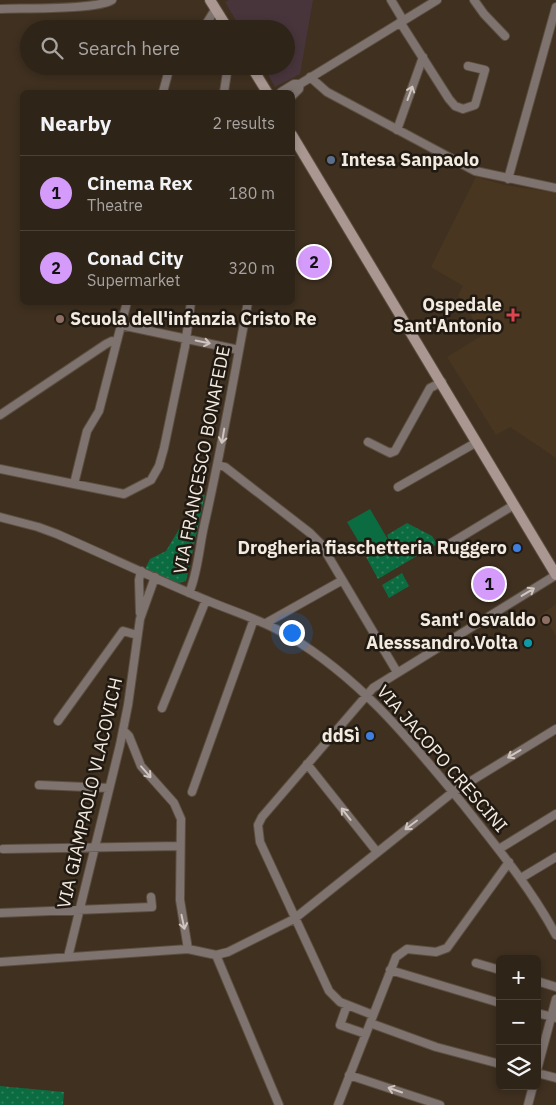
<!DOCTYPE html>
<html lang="en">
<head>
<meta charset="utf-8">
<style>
  body { margin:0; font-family:"IBM Plex Sans",sans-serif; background:#3b3025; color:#f1f3f6 }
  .controls { position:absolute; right:15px; bottom:15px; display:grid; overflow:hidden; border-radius:8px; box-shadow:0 2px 8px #0003 }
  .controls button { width:45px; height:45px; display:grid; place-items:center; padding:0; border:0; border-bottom:1px solid #4a4137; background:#2f2418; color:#f1f3f6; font:25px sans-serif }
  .you { position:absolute; left:291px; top:632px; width:18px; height:18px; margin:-12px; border:4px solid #fff; border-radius:50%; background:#1a73e8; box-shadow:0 0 0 8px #1a73e833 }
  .badge { display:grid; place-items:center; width:32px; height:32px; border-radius:50%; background:#d59bfb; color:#111; font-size:16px; font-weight:700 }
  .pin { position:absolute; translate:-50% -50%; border:2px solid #fff; box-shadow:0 1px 5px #0006 }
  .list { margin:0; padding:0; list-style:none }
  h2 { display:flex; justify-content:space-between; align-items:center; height:65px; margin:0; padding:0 20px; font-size:21px }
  h2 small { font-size:16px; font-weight:400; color:#a7a4a2 }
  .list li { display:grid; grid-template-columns:32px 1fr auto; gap:15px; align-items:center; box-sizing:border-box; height:75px; padding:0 20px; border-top:1px solid #4a4137 }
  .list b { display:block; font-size:19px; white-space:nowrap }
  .list p { margin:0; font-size:16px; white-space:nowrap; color:#a7a4a2 }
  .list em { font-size:16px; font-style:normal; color:#a7a4a2 }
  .icon { flex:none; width:28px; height:28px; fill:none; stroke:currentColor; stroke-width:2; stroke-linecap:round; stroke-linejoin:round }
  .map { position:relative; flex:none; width:556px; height:1105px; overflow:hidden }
  .search { position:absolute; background:#2f2418; box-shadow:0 2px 8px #0003; left:20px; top:20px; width:275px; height:55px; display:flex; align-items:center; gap:12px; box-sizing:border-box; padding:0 18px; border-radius:28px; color:#a7a4a2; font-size:19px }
  .panel { position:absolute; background:#2f2418; box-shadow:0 2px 8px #0003; left:20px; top:90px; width:275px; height:215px; border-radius:8px }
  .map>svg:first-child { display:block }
  .commercial { fill:#48353c }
  .built { fill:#493620 }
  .grass { fill:url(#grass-dots) }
  .pitch { fill:#0c6c41 }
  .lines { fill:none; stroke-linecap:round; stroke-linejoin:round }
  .minor-casing { stroke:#5c4e3f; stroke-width:10 }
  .secondary-casing { stroke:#5c4e3f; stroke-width:12 }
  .minor { stroke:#7f7370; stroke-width:8 }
  .secondary { stroke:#aa9792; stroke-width:10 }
  .oneway { stroke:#d0c6be }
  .service-dot { fill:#5c6f8a; stroke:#201a12; stroke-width:2 }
  .health-dot { fill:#e0444e; stroke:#201a12; stroke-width:2 }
  .education-dot { fill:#8d6e63; stroke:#201a12; stroke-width:2 }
  .shop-dot { fill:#3f7fe0; stroke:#201a12; stroke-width:2 }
  .culture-dot { fill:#0f9aa8; stroke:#201a12; stroke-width:2 }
  .labels { text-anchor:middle; stroke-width:5; stroke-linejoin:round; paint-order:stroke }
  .poi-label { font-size:18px; font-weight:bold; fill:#f3eae0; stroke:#201a12; text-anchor:end }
  .street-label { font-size:18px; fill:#f3eae0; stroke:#201a12 }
</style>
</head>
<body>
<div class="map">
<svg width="556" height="1105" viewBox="0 0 556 1105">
  <defs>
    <pattern id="grass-dots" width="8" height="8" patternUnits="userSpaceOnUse" patternTransform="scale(1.25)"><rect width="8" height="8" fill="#0c6c41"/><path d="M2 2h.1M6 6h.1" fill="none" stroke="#30815c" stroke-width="1.8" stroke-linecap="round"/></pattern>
  </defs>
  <rect width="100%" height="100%" fill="#3f3020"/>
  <!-- commercial -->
  <path class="commercial" d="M229 0H313L300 74 275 87 263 66H286V29H241L225 2Z"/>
  <!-- built -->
  <path class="built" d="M476 177 505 185 556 193V458L510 427 496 435 447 357 483 335 458 295 463 286 431 267Z
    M556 604V636L547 622 540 626 536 618Z"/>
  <!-- grass -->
  <path class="grass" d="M200 494 205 495 186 581 179 583 145 569 150 559 166 551Z
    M407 523 432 536 437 544 378 579 366 557 391 543 387 535Z
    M402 573 409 586 389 598 382 585Z
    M0 1086 64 1092 63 1105H0Z"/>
  <!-- pitch -->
  <path class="pitch" d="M370 509 390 543 367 556 347 522Z"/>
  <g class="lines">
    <defs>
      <path id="minor" d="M391 0 403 20
        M474 0 484 14 505 36
        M0 9C22 8 97 10 112 0
        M400 22 449 99 455 106 463 109 475 105 485 70 468 66
        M203 29 213 13 217 11
        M310 77 327 92 475 171 556 188
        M163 92 170 66
        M224 92 228 66
        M281 92 294 84H300L437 0
        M292 96 299 89 300 84
        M397 130 423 57
        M508 179 556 7
        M121 325 239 350
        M0 415 106 344 112 341 116 343
        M368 442 390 453 395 451 430 388 442 382
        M218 465 225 467 310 533 321 544 397 672
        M0 469 74 484 87 431 99 411 127 302
        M74 484 124 494 151 480 159 466 164 448 185 347 191 302
        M398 487 477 442
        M0 517 38 527 57 534C107 556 156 579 206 600 234 612 263 620 289 636 361 679 409 739 462 803 496 846 530 887 556 935
        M451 543 514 505
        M189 593C198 572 199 548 204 526 221 452 234 377 248 302
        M140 613 139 580 141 571
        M266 623 341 581
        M162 708 206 600
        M58 721 123 631 137 635
        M123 730 129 736 141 766 174 803 181 819 180 900 188 949
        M307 764 377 852
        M39 785 109 788
        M192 792 254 619
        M3 849 180 846
        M499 849 556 814
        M521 878 556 857
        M0 913 152 907 151 897
        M216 955 279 1105
        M68 957 120 745 128 705 140 619 155 577
        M0 962 188 949 216 955 228 952 294 919 453 792 556 729
        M476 963 500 970
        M390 970 500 1003
        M537 981 556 987
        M347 1005 340 1025 366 1034
        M537 1013 556 1018
        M373 1015 340 1002 329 991 260 842 258 825 262 817 373 688 556 575
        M370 1023 436 1047 500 1064
        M537 1070 556 999
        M537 1073 556 1078
        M349 1075 440 1105
        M338 1105 396 957 407 949 436 952 447 948 509 862
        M528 1105 533 1086"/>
      <path id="secondary" d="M210 0 228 29
        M251 66 267 92
        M292 135 556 575"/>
    </defs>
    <!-- minor casing -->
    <use href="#minor" class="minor-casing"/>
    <!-- secondary casing -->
    <use href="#secondary" class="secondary-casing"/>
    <!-- minor -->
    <use href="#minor" class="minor"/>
    <!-- secondary -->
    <use href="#secondary" class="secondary"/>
  </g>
  <!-- one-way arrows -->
  <defs><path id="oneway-shaft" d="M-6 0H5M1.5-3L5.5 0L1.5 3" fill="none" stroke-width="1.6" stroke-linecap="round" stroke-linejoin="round" transform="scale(1.25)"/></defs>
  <g class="oneway">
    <use href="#oneway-shaft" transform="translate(410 93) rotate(-70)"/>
    <use href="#oneway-shaft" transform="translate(203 342) rotate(12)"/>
    <use href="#oneway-shaft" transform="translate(223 436) rotate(100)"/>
    <use href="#oneway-shaft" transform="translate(528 592) rotate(-31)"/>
    <use href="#oneway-shaft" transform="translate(514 754) rotate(149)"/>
    <use href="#oneway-shaft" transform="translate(146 772) rotate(49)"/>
    <use href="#oneway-shaft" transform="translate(346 814) rotate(-128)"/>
    <use href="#oneway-shaft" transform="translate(411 825) rotate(143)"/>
    <use href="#oneway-shaft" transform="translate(183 922) rotate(78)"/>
    <use href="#oneway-shaft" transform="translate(395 1090) rotate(-161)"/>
  </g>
  <!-- markers -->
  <circle class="service-dot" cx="331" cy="160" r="5"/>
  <path class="health-dot" d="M510.5 307.5h5v5h5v5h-5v5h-5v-5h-5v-5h5z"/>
  <g class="education-dot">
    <circle cx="60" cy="319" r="5"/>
    <circle cx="546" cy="620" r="5"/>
  </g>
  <g class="shop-dot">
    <circle cx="517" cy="548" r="5"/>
    <circle cx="370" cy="736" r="5"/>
  </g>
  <circle class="culture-dot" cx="528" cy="643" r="5"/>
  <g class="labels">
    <!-- poi labels -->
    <g class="poi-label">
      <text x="341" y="166" text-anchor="start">Intesa Sanpaolo</text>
      <text x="502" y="311">Ospedale<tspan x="502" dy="21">Sant'Antonio</tspan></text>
      <text x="70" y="325" text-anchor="start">Scuola dell'infanzia Cristo Re</text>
      <text x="507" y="554">Drogheria fiaschetteria Ruggero</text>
      <text x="536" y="626">Sant' Osvaldo</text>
      <text x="518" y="649">Alesssandro.Volta</text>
      <text x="360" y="742">ddSì</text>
    </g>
    <!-- street labels -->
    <g class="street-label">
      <text transform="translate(202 460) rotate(-79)" y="6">VIA FRANCESCO BONAFEDE</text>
      <text transform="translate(442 759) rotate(49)" y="6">VIA JACOPO CRESCINI</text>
      <text transform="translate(90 793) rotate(-77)" y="6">VIA GIAMPAOLO VLACOVICH</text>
    </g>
  </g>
</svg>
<div class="controls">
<button>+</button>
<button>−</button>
<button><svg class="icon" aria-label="layers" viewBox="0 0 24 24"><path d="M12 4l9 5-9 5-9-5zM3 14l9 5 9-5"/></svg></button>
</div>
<div class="you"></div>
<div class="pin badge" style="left:489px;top:584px">1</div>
<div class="pin badge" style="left:314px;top:262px">2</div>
<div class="search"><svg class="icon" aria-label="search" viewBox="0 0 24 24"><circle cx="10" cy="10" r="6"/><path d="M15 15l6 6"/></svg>Search here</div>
<section class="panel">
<h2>Nearby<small>2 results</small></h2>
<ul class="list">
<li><span class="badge">1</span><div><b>Cinema Rex</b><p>Theatre</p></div><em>180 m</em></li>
<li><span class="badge">2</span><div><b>Conad City</b><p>Supermarket</p></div><em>320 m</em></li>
</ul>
</section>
</div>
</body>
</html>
